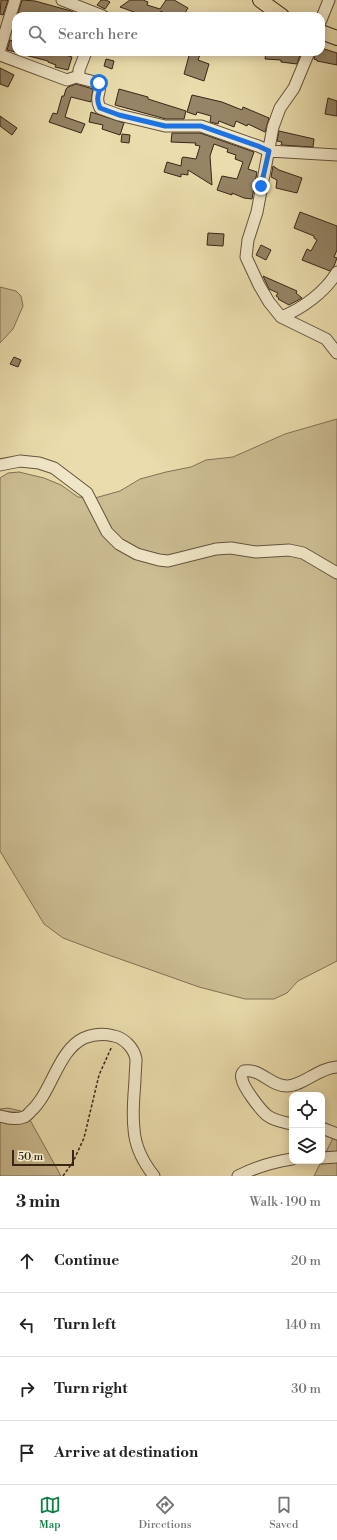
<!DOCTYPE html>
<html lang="en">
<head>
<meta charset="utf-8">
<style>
  body { margin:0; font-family:"Libre Bodoni",serif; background:#f2f2f2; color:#222 }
  .controls { position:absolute; right:12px; bottom:12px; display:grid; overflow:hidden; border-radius:8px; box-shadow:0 2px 10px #0003 }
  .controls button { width:36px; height:36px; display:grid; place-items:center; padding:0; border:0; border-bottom:1px solid #e0e0e0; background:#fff; color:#222; font:20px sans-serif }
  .scale { position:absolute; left:12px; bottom:10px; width:62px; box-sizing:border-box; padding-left:4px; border:2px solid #382518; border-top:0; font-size:11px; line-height:14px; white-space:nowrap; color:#382518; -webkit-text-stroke:3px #f1e8c9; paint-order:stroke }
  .stop { position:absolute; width:12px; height:12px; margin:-9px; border:3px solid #1a73e8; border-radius:50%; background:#fff }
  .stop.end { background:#1a73e8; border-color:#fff; box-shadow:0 1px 4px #0008 }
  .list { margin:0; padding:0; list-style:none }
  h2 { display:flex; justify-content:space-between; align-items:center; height:52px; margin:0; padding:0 16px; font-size:17px }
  h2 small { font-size:13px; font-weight:400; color:#767676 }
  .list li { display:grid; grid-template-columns:26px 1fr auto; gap:12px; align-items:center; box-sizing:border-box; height:64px; padding:0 16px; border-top:1px solid #e0e0e0 }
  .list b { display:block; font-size:15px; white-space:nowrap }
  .list em { font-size:13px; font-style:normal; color:#767676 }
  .icon { flex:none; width:22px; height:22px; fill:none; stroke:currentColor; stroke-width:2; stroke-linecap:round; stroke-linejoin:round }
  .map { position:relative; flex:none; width:337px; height:1176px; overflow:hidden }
  .search { position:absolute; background:#fff; box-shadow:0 2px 10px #0003; left:12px; right:12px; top:12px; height:44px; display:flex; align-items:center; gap:10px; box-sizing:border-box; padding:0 14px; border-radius:12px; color:#767676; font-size:15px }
  .sheet { height:308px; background:#fff }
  nav { display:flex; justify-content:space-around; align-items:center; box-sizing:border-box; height:56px; border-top:1px solid #e0e0e0; background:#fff; font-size:11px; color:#767676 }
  nav a { display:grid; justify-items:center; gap:2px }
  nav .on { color:#0b8043 }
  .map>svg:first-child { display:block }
  .green { fill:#ccbd93; stroke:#827156 }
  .building { fill:#958465; stroke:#382518 }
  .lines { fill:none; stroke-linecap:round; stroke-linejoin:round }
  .minor-casing { stroke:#64533d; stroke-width:13 }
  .major-casing { stroke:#382518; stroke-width:16 }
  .path { stroke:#382518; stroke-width:1.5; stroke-dasharray:3 2; stroke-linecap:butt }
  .minor { stroke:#f1e8c9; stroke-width:11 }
  .major { stroke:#eadcac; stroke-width:14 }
  .route { stroke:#1a73e8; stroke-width:5 }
</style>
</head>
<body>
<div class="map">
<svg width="337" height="1176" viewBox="0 0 337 1176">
  <rect width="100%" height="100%" fill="#eadcac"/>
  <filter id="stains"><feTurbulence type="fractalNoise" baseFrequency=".005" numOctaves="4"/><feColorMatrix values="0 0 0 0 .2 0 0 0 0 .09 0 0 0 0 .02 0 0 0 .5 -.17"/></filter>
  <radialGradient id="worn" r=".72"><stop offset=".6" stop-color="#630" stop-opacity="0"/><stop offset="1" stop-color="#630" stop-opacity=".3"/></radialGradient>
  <!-- green -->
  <path class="green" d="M0 287 16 291 21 296 23 306 13 329 0 343Z
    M337 419V961L298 981 287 993 274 999H245L199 987 103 953 63 938 44 924 0 851V478L8 473 19 472 44 478 61 485 78 497 95 498 120 491 140 479 166 472 191 467 206 460 233 457 285 434Z
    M8 1108 21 1111 30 1120 61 1176H0V1109Z
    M337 1130V1176H314Z"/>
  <!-- building -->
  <path class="building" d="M1 0H8L3 15 0 14Z
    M22 0 35 1 71 11 81 16H42L30 13 29 16 18 13Z
    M101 0H106L110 2 105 9 97 5Z
    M130 0H143L148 2 147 5 160 9 166 0H174L188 8 183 16H168L161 11 159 16H145L120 7Z
    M10 40 16 42V52L7 50Z
    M321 48 337 53V65L317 61V60L314 59 316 52H321Z
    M21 52H56L72 57 68 70 55 67 56 65 48 62V61L21 54Z
    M190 52H201L198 60 209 64 204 81 184 74Z
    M266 52H301L297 64 281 62V60L265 59Z
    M106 59 114 61 112 69 104 66Z
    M0 68 14 75 8 87 0 84Z
    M76 84 93 89 91 102 71 97 65 117 85 124 81 133 49 122 53 113 57 114 62 96H64L66 89 68 87Z
    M119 89 148 97V99L186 111 184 119H166L115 105Z
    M192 95 222 102 242 110 243 107 269 118 265 132 248 124 247 126 236 121 234 127 219 121 218 124 210 122 211 116 197 112 196 115 187 112Z
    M328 98 337 101V116L325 114Z
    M91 112 124 123 120 135 102 129 103 125 89 122Z
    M0 116 17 128 12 135 0 126Z
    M279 131 314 139 313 147 281 145 282 142 277 141Z
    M172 133H200L254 152 248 169 257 172 252 199 244 198 232 193V195L217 190 222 176 237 179 243 162 235 159 236 155 227 152 228 149 214 144 210 156 212 185 188 170V175L181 174V177L164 172 167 162 181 166 182 158 183 157 196 159 200 146 195 145 196 143 171 142Z
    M122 134 130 135 129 143 121 142Z
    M273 166 279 170 302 178 297 193 276 188 277 180 271 177Z
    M300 212 337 226V250L334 257 337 258 334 266 330 271 302 260 307 249 311 251 317 240 314 238V236L294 228Z
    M208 233 224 234 223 246 207 245Z
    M261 245 271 250 266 260 256 255Z
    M263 276 297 291 296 293 302 298 289 305 278 299 279 298 276 296 278 293 269 289Z
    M14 357 21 360 18 367 10 364Z"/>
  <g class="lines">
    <defs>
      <path id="minor" d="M62 0 103 16
        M321 20 329 0
        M0 49 15 0
        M86 52 79 70V78L99 83C102 93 94 95 100 108L119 115 165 126H201L258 146 269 151 337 155
        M309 52 294 88 280 108 273 127 257 212 248 240 246 257 259 285 269 302 281 317 326 339 337 353
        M0 55 67 80 79 76
        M281 317C302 309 325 292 337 272
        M0 465 20 461 39 463 54 468 87 493 107 532 119 544 137 554 159 560 168 561 216 549 231 548 256 552 289 550 303 553 337 573
        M0 1116C8 1118 16 1120 24 1117 27 1116 29 1113 31 1111 52 1092 58 1050 84 1038 94 1034 103 1033 114 1036 124 1038 134 1048 136 1059 136 1066 135 1073 135 1080 134 1096 132 1113 134 1129 135 1147 143 1162 154 1176
        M292 1124C284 1122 275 1121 268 1116 261 1111 243 1087 242 1079 241 1076 242 1073 244 1071 261 1068 271 1087 288 1086 304 1085 318 1068 337 1067
        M322 1128 337 1134
        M322 1158 337 1157
        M238 1176C256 1167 272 1162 292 1159"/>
      <path id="major" d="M260 0 282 16
        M321 32 337 38"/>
    </defs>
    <!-- minor casing -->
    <use href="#minor" class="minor-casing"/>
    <!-- major casing -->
    <use href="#major" class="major-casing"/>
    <!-- path -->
    <path class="path" d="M63 1176 73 1162 84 1138 99 1075 112 1046"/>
    <!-- minor -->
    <use href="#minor" class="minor"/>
    <!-- major -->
    <use href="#major" class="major"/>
  </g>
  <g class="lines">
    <!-- route -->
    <path class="route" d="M99 83C102 93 94 95 100 108L119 115 165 126H201L258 146 269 151 261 186"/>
  </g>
  <rect width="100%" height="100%" filter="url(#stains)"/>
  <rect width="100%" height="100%" fill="url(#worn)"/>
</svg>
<div class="controls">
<button><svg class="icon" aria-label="locate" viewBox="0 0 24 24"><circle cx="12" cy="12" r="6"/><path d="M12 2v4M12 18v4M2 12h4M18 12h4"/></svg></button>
<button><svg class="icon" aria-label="layers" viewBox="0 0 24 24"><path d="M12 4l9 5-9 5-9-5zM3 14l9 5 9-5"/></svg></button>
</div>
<div class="scale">50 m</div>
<div class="stop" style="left:99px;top:83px"></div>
<div class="stop end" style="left:261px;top:186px"></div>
<div class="search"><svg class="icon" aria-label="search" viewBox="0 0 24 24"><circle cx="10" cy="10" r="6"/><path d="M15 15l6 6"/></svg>Search here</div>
</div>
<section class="sheet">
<h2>3 min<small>Walk · 190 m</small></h2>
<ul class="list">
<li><svg class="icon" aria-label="ahead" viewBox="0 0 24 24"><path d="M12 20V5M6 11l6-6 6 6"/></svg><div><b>Continue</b></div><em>20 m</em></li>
<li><svg class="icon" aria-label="left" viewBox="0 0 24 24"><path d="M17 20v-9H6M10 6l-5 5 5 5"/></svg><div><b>Turn left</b></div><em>140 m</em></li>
<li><svg class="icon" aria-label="right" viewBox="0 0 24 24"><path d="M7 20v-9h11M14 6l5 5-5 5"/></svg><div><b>Turn right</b></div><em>30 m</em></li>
<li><svg class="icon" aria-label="arrive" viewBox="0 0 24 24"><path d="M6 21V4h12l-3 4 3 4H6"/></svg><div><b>Arrive at destination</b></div></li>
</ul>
</section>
<nav>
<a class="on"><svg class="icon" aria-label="map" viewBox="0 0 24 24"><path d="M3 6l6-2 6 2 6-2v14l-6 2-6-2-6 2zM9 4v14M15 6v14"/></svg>Map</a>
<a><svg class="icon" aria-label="directions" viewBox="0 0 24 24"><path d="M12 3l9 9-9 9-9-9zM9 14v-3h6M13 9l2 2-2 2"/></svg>Directions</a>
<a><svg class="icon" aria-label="saved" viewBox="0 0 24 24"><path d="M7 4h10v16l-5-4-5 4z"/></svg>Saved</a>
</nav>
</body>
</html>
